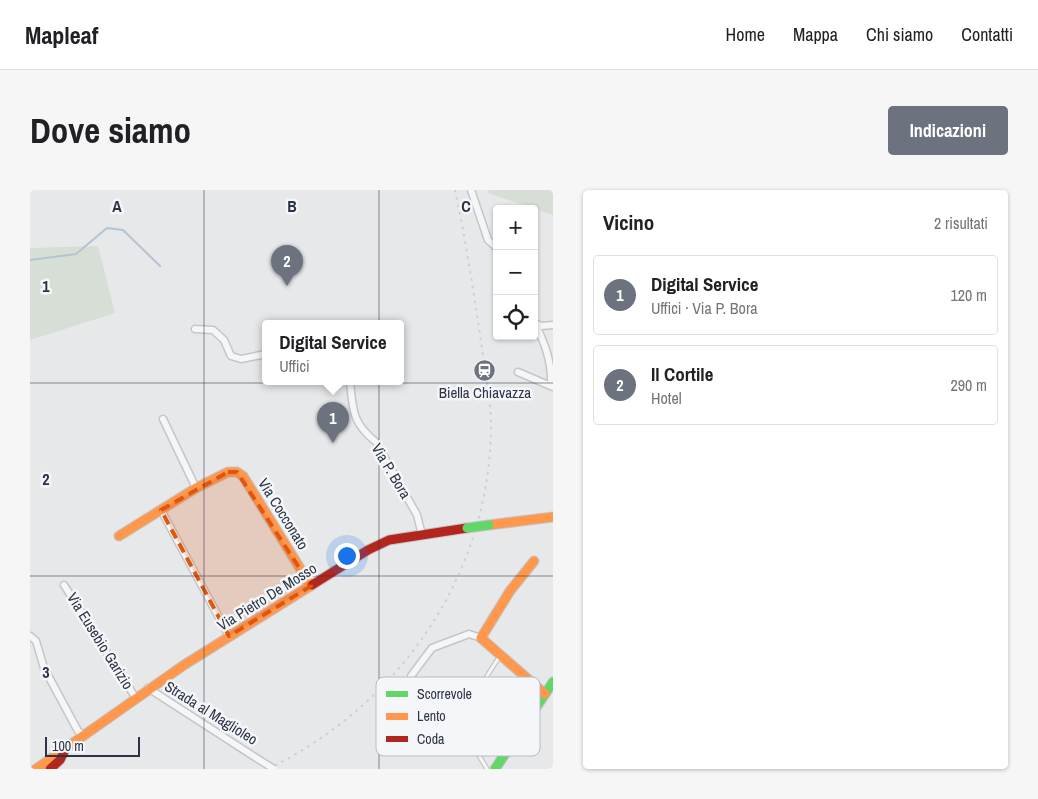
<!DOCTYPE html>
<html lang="it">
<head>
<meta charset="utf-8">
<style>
  body { margin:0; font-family:"Archivo Narrow",sans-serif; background:#f6f6f6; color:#202124 }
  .controls { position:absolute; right:15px; top:15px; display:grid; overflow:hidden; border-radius:5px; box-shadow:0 1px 4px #0004 }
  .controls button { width:45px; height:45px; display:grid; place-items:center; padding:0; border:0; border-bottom:1px solid #e0e0e0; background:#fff; color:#202124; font:25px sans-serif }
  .scale { position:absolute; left:15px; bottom:12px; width:95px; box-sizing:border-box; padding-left:5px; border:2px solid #2b3445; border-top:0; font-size:14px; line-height:18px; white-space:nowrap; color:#2b3445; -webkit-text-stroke:4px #f4f6f9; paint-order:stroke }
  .you { position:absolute; left:316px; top:365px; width:18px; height:18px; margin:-12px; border:4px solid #fff; border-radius:50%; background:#1a73e8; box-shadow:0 0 0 8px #1a73e833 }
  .badge { display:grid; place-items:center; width:32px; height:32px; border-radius:50%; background:#6c737f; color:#fff; font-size:16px; font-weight:700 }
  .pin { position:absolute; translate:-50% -41px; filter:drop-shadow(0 1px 2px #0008) }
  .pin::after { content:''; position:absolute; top:26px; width:18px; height:15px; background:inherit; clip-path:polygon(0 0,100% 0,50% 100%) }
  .popup { position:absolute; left:232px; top:130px; width:142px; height:65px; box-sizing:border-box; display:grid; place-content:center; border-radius:5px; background:#fff; filter:drop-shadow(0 1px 4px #0005); font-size:16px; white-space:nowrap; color:#757577 }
  .popup b { font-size:19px; color:#202124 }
  .popup::after { content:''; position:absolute; left:50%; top:100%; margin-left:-10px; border:10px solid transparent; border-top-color:#fff }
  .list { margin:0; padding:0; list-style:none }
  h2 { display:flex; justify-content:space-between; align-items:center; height:65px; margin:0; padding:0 20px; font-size:21px }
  h2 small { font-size:16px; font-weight:400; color:#757577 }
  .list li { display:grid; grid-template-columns:32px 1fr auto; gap:15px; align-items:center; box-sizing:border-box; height:80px; margin:0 10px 10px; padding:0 10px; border:1px solid #e0e0e0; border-radius:5px }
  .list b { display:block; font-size:19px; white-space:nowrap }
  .list p { margin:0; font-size:16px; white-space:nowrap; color:#757577 }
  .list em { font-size:16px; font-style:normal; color:#757577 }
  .icon { flex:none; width:28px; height:28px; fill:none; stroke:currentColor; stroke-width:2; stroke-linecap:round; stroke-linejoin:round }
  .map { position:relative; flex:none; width:523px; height:579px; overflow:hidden; border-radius:5px }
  header { display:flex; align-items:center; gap:30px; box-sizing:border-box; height:70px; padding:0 25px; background:#fff; border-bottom:1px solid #e0e0e0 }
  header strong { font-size:24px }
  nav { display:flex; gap:28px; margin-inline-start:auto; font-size:18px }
  .intro { display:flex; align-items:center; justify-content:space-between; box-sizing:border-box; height:120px; padding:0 30px }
  h1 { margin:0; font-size:35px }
  .button { padding:12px 22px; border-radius:5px; background:#6c737f; color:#fff; font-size:18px; font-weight:700 }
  main { display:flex; gap:30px; padding:0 30px }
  aside { flex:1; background:#fff; border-radius:5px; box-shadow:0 1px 4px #0004 }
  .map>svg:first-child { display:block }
  .green { fill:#d6ded6 }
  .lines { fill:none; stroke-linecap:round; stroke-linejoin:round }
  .stream { stroke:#b4c4d5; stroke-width:2 }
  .lane-casing { stroke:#c4c6c8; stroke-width:5.5 }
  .street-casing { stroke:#c4c6c8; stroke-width:9 }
  .fast-casing { stroke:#c4c6c8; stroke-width:11 }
  .slow-casing { stroke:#c4c6c8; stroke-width:11 }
  .jam-casing { stroke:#c4c6c8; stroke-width:11 }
  .lane { stroke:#f5f6f7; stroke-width:3 }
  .street { stroke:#f5f6f7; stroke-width:6 }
  .fast { stroke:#63d668; stroke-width:9 }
  .slow { stroke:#ff974d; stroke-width:9 }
  .jam { stroke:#b3261e; stroke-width:9 }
  .rail { stroke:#cecfd2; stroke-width:2; stroke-dasharray:2.5 5; stroke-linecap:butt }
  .street-bridge-casing { stroke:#c4c6c8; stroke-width:9; stroke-linecap:butt }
  .fast-bridge-casing { stroke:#c4c6c8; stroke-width:11; stroke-linecap:butt }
  .street-bridge { stroke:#f5f6f7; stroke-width:6 }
  .fast-bridge { stroke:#63d668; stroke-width:9 }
  .marked { fill:#df570f; fill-opacity:0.2; stroke:#df570f; stroke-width:4; stroke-dasharray:10 6; stroke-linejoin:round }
  .grid { fill:none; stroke:#2b3445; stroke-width:1; stroke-opacity:0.55 }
  .labels { text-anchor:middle; stroke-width:5; stroke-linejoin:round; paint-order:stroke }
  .poi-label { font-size:15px; fill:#2b3445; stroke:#f4f6f9 }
  .street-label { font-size:15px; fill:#2b3445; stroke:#f4f6f9 }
  .key { fill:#f4f6f9; stroke:#b8bcc3; stroke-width:1 }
  .key-label { font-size:14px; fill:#2b3445 }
  .grid-label { font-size:16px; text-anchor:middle; font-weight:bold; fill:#2b3445; stroke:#f4f6f9; stroke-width:5; stroke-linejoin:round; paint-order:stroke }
</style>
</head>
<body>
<header>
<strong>Mapleaf</strong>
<nav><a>Home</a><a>Mappa</a><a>Chi siamo</a><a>Contatti</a></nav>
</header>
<div class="intro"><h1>Dove siamo</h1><a class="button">Indicazioni</a></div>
<main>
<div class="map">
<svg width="523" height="579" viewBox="0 0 523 579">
  <rect width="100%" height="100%" fill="#e6e8ea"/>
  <!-- green -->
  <path class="green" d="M459 0H523V25L458 3Z
    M68 56 85 123 0 150V58Z"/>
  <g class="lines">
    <!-- stream -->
    <path class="stream" d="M0 70 46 64 77 38 93 40 130 76"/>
    <defs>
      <path id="lane" d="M457 579C452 569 441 556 439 545 434 518 456 487 470 466"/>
      <path id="street" d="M441 0 458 50 467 58
        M504 132C515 153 522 172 521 196
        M505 133 511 136 523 135
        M165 139 183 140 194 150 201 166 211 169 236 164
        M488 182 523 197
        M320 192C323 220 322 233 346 252L387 325 392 345
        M133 229 166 298
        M131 320 199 446
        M34 395 105 507
        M0 446 6 451 14 478 48 541 55 546
        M381 486 402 458 439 444 451 448
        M118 498 231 571"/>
      <path id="fast" d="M465 579 523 492"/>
      <path id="slow" d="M459 335 523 327
        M89 346 166 298 198 282H207L213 286 281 396
        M504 371 480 401 451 448 515 504
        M6 579 154 475 282 395"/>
      <path id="jam" d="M282 395 338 360 359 350 437 338
        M20 579 30 570 34 562"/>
    </defs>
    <!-- lane casing -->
    <use href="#lane" class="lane-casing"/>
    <!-- street casing -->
    <use href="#street" class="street-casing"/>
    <!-- fast casing -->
    <use href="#fast" class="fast-casing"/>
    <!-- slow casing -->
    <use href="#slow" class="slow-casing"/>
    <!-- jam casing -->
    <use href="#jam" class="jam-casing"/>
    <!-- lane -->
    <use href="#lane" class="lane"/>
    <!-- street -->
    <use href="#street" class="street"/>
    <!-- fast -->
    <use href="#fast" class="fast"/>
    <!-- slow -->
    <use href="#slow" class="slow"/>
    <!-- jam -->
    <use href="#jam" class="jam"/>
    <!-- rail -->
    <path class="rail" d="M238 579C371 514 462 382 461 232 460 201 453 169 449 138 442 92 435 46 425 0"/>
    <defs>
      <path id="street-bridge" d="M231 571 244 579"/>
      <path id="fast-bridge" d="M437 338 459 335"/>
    </defs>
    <!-- street-bridge casing -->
    <use href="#street-bridge" class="street-bridge-casing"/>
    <!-- fast-bridge casing -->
    <use href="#fast-bridge" class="fast-bridge-casing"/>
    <!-- street-bridge -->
    <use href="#street-bridge" class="street-bridge"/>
    <!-- fast-bridge -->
    <use href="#fast-bridge" class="fast-bridge"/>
  </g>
  <!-- marked area -->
  <path class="marked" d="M198 282H207L281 396 199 446 131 320Z"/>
  <!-- grid -->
  <path class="grid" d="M174 0V579M349 0V579M0 193H523M0 386H523"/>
  <!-- icons -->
  <defs>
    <symbol id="station-disc" viewBox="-11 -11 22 22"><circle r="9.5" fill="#6c737f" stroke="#f4f6f9"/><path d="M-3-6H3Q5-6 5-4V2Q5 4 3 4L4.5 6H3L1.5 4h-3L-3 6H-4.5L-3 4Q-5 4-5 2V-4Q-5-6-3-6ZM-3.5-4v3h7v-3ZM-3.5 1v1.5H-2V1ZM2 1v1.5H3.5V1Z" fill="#fff"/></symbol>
  </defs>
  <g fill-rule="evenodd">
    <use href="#station-disc" x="442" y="168" width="25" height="25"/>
  </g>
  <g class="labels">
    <!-- poi labels -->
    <g class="poi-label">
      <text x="455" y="208">Biella Chiavazza</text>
    </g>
    <!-- street labels -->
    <g class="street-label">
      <text transform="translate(361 281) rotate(59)" y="5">Via P. Bora</text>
      <text transform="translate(253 324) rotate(58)" y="5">Via Cocconato</text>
      <text transform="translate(237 407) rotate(-32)" y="5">Via Pietro De Mosso</text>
      <text transform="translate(70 451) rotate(58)" y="5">Via Eusebio Garizio</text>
      <text transform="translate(181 523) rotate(32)" y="5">Strada al Maglioleo</text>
    </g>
  </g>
  <!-- legend -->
  <rect x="346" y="487" width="164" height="79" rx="8" class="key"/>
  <rect x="356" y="501" width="22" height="6" fill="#63d668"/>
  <rect x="356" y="523" width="22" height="7" fill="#ff974d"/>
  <rect x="356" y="546" width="22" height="6" fill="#b3261e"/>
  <g class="key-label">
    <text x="387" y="509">Scorrevole</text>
    <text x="387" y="531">Lento</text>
    <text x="387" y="554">Coda</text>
  </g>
  <g class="grid-label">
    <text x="87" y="22">A</text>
    <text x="262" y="22">B</text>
    <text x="436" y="22">C</text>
    <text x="16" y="102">1</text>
    <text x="16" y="295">2</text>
    <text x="16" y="488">3</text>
  </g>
</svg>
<div class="controls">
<button>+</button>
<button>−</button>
<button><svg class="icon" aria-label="locate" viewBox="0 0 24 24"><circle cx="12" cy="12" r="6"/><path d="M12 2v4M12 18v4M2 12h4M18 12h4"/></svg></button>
</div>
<div class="scale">100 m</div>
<div class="you"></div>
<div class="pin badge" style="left:303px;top:253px">1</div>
<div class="popup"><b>Digital Service</b>Uffici</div>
<div class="pin badge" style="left:257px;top:96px">2</div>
</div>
<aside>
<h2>Vicino<small>2 risultati</small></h2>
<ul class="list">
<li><span class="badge">1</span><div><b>Digital Service</b><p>Uffici · Via P. Bora</p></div><em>120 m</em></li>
<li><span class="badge">2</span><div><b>Il Cortile</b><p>Hotel</p></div><em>290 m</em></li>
</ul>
</aside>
</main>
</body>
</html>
